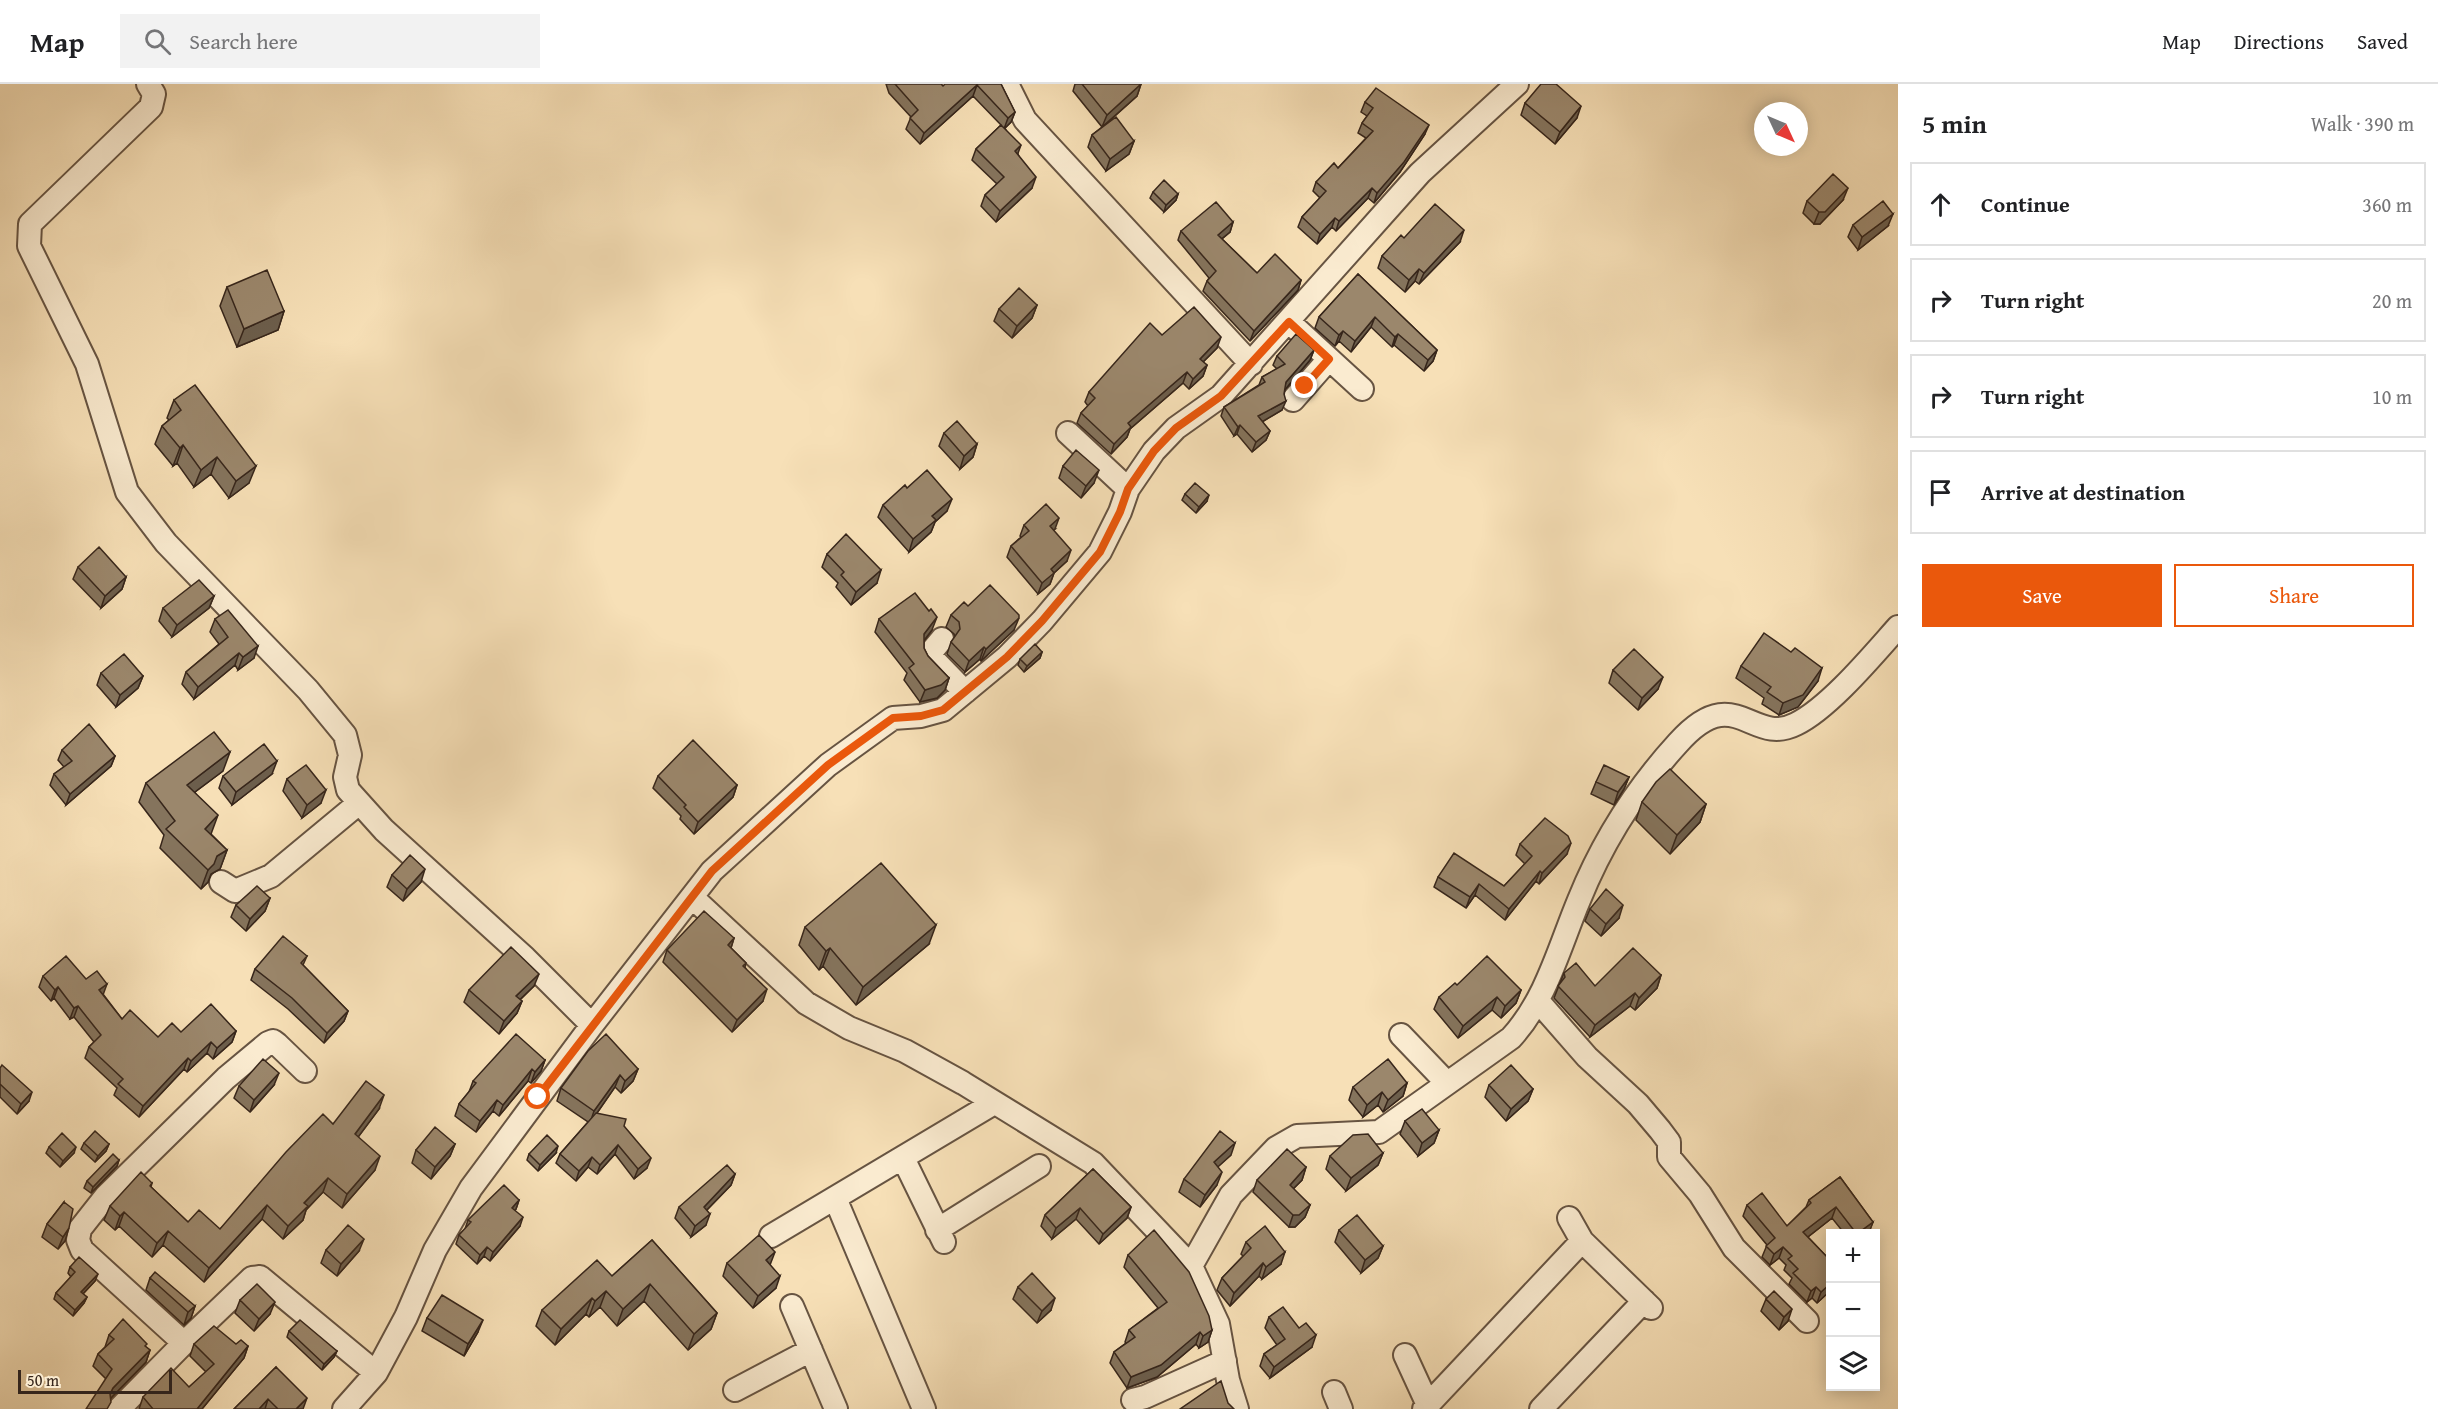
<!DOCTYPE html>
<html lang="en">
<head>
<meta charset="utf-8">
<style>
  body { margin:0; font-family:"Gentium Book Plus",serif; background:#f2f2f2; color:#202124 }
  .controls { position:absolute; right:18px; bottom:18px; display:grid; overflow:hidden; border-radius:0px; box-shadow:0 3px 15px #0003 }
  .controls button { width:54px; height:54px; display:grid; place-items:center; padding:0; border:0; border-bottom:2px solid #e0e0e0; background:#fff; color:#202124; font:30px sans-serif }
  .compass { position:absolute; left:1754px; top:18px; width:54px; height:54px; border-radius:50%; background:#fff; box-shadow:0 3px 15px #0003; rotate:134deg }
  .scale { position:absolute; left:18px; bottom:15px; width:154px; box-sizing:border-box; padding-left:6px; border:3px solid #37261b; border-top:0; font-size:16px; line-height:21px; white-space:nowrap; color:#37261b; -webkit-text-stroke:4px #faebd0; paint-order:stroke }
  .stop { position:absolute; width:18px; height:18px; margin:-14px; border:4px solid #ea580c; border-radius:50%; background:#fff }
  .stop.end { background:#ea580c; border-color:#fff; box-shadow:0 2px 6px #0008 }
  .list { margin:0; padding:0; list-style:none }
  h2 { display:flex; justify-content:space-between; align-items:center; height:78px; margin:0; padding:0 24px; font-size:26px }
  h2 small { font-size:20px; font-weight:400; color:#757577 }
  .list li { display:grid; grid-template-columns:39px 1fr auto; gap:18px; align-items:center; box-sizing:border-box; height:84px; margin:0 12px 12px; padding:0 12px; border:2px solid #e0e0e0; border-radius:0px }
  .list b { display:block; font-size:22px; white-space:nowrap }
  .list em { font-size:20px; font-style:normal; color:#757577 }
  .actions { display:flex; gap:12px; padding:18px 24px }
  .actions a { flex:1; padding:14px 0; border:2px solid #ea580c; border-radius:0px; text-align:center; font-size:21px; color:#ea580c }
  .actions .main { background:#ea580c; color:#fff }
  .icon { flex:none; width:33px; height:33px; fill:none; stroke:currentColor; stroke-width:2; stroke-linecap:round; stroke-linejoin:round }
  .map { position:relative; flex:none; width:1898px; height:1325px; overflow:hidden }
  header { display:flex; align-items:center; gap:36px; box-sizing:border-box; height:84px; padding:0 30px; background:#fff; border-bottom:2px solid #e0e0e0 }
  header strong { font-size:28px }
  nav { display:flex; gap:33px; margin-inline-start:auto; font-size:21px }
  .search { width:420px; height:54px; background:#f2f2f2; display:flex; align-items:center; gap:15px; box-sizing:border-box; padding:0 21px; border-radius:0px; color:#757577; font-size:22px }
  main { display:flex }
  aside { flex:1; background:#fff }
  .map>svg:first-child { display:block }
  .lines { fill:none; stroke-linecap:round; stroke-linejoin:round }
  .minor-casing { stroke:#675442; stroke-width:26 }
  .minor { stroke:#faebd0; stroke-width:22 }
  .wall { fill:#85745d; stroke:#37261b; stroke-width:1.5 }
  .shaded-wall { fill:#6c5e4c; stroke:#37261b; stroke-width:1.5 }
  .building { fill:#9b876c; stroke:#37261b; stroke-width:1.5 }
  .route { stroke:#ea580c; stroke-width:8 }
</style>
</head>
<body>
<header>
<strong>Map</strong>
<div class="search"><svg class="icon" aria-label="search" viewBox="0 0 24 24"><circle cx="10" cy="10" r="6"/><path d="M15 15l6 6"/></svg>Search here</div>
<nav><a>Map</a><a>Directions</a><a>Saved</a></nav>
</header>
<main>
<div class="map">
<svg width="1898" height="1325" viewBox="0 0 1898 1325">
  <rect width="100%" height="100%" fill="#f7e0b7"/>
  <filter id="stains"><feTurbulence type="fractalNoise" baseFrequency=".00333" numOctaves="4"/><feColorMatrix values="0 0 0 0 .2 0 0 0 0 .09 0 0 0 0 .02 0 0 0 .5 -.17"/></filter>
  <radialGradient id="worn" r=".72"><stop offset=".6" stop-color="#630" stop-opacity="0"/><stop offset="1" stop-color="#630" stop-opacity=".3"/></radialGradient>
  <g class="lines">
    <defs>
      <path id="minor" d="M148 0 154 10 151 23 30 140 29 162 87 280 127 408 166 459 308 606 345 651 350 671 345 693 348 706 384 746 525 874 592 941
        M1007 0 1025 36 1251 280
        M1289 238 1362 305
        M1293 316 1329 275
        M1068 349 1128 405
        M942 555 932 567 933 575 965 608
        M221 798 235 807 271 792 359 719
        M693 814 806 919 849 944 905 967 963 999 1093 1079 1191 1182 1218 1240 1228 1296 1237 1325
        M1538 917 1587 973 1638 1020 1660 1046 1669 1058V1073L1700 1110 1734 1164 1807 1237
        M1401 951 1446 998
        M903 1074 944 1158
        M835 1114 924 1325
        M1569 1134 1582 1157 1651 1224
        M937 1146 1039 1082
        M771 1152 989 1022
        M1191 1182 1231 1111 1276 1064 1297 1052 1379 1048 1511 954C1546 916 1559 864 1579 816 1602 759 1636 705 1678 659 1735 595 1751 663 1796 640 1829 624 1873 571 1898 543
        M792 1222 836 1325
        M184 1259 252 1194 260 1193 376 1289
        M1405 1271 1428 1321
        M735 1306 811 1266
        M1334 1308 1341 1325
        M1133 1316 1145 1313 1225 1277
        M119 1325 184 1259 82 1166 78 1156 80 1145 106 1112 226 994 268 959 273 957 277 960 305 987
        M344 1325 376 1289 406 1233 435 1166 471 1104 592 941 712 787 828 681 893 634 921 632 943 626 1007 573 1042 537 1100 468 1120 428 1128 405 1154 367 1176 344 1221 312 1420 89 1517 0
        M1424 1325 1582 1157
        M1541 1325 1644 1217"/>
    </defs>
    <!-- minor casing -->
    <use href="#minor" class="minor-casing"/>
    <!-- minor -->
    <use href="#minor" class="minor"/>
  </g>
  <!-- wall -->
  <path class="wall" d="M886 0H941L943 2 1001 0 1015 28 1011 38 1005 44 1018 70 1032 104 996 138 981 122 985 111 997 100 972 76 976 65 1001 41 973 12 920 60 906 45 911 33 889 9Z
    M1075 0H1141L1137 12 1105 41 1134 57 1129 70 1106 87 1088 63 1092 51 1102 43 1073 7Z
    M1365 18 1425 50 1400 88 1374 119 1368 114 1336 147 1332 143 1317 160 1298 143 1302 133 1320 114 1313 107 1316 98 1338 84 1366 54 1358 49 1362 39 1367 32 1361 28Z
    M1525 19 1577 34 1555 60 1521 31Z
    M1153 108 1178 110 1176 116 1164 128 1150 114Z
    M1843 116 1820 140H1814L1803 129 1807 117Z
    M1233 138 1230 148 1222 155 1257 189 1301 196 1298 206 1250 257 1203 207 1207 197 1209 194 1178 156 1181 147Z
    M1853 141 1888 142 1858 166 1848 153Z
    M1404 154 1460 158 1419 200 1415 197 1405 208 1378 184 1382 172Z
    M1358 190 1437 266 1433 277 1424 287 1394 261 1392 263 1371 243 1351 268 1339 257 1335 262 1315 244 1319 233Z
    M227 203 284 227 278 246 237 263 220 222Z
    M1037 221 1032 234 1012 254 994 237 999 225Z
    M1162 251 1217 264 1203 278 1207 281 1203 292 1189 305 1183 299 1130 345 1127 353 1111 370 1077 339 1081 329 1088 322 1085 318 1089 308Z
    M1314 266 1310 276 1285 305 1282 326 1262 338 1270 347 1266 356 1252 368 1237 350 1234 352 1221 332 1224 323 1259 301 1262 293 1277 285 1273 281 1277 272Z
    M174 316 249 399 229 414 211 390 194 403 177 379 173 382 155 360 162 342 169 336 167 334Z
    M944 349 977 360 973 373 960 385 939 362Z
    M1063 382 1094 399 1081 414 1059 394Z
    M907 404 947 427 935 438 931 448 909 468 878 433 883 421Z
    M1185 410 1207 417 1196 429 1182 416Z
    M1024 441 1055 445 1053 446 1067 477 1054 489 1050 500 1038 510 1007 473 1011 462 1021 453 1020 452Z
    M827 470 877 499 851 521 836 503 838 499 822 483Z
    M78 483 126 493 122 505 101 524 73 495Z
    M214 512 209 524 172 553 159 537 163 524Z
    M968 522 1014 546 981 577 980 575 965 588 947 570 951 558 955 553 954 550 946 543 951 531Z
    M215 535 254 574 238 586 235 581 194 615 182 600 186 588 219 560 210 548Z
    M879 535 932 546 924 557V564L928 572 949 594 945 606 937 614 920 618 904 596 907 589 875 548Z
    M1042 568 1040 574 1024 588 1018 581 1020 575Z
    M1741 582 1818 597 1798 623 1779 631 1762 620 1764 614 1736 594Z
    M1613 586 1658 605 1638 626 1609 599Z
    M101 589 143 592 138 604 116 623 97 601Z
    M62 666 115 672 111 682 66 721 50 701 54 690 64 683 58 676Z
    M223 687 195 708 211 750 227 766 220 785 211 790 208 798 201 805 160 764 164 751 139 718 146 699Z
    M272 690 232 721 219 704 223 692Z
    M658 692 737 701 733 713 694 750 680 735 681 732 653 704Z
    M1629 693 1624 705 1614 721 1591 710 1596 698Z
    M287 695 321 719 302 734 283 707Z
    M1642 718 1706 720 1700 738 1670 770 1636 736Z
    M1520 760 1567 770 1539 800 1536 797 1505 836 1475 811 1466 824 1434 803 1438 793 1504 802 1525 780 1516 771Z
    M392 791 421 798 403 817 387 803Z
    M270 814 265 827 246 847 231 833 236 821Z
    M1590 825 1619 834 1601 852 1585 837Z
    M805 843 929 860 856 921 823 882 819 886 799 861Z
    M734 854 731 864 746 879 745 883 763 917 732 948 663 878 667 866Z
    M307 872 303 881 348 927 344 937 324 959 288 925 251 896 255 885Z
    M1564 889 1595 902 1661 891 1657 904 1635 926 1630 922 1590 953 1554 914Z
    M43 892 86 895 103 910 122 935 158 953 181 948 236 947 232 958 213 975 207 969 187 988 184 985 139 1033 114 1011 117 1004 85 974 89 963 94 958 74 933 70 935 54 914 51 917 39 903Z
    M534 902 520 916 522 917 517 929 499 950 464 918 469 906Z
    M1521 906 1516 919 1501 934 1492 926 1458 954 1434 925 1439 913Z
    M545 976 541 987 531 999 528 997 499 1032 493 1027 476 1048 455 1032 459 1020 469 1008 473 997Z
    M0 984 29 1017 17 1030 0 1013Z
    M638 985 633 997 621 1009 615 1003 597 1029 624 1042 647 1084 634 1095 615 1070 597 1090 588 1083 576 1097 556 1079 560 1070 588 1038 557 1017 561 1004Z
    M1407 999 1403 1012 1383 1028 1378 1021 1363 1033 1349 1016 1353 1003Z
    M274 1001 250 1028 234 1014 239 1002Z
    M1489 1001 1533 1005 1528 1017 1506 1037 1485 1013Z
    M379 1025 358 1053 375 1086 342 1124 323 1108 306 1126 303 1136 283 1155 262 1135 204 1198 163 1161 152 1173 119 1142 115 1146 104 1136 110 1122 152 1099 151 1103 188 1138 220 1145 333 1040Z
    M1405 1037 1439 1046 1434 1059 1418 1072 1400 1050Z
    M84 1059 109 1060 106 1067 95 1078 81 1065Z
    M455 1060 450 1072 431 1095 412 1079 416 1066Z
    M49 1063 74 1069 60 1083 46 1069Z
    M556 1069 538 1087 527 1076 529 1070Z
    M1383 1069 1378 1081 1346 1107 1326 1085 1330 1072Z
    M1231 1071 1217 1083V1101L1200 1123 1179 1108 1184 1095Z
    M119 1076 117 1082 91 1109 84 1104 87 1097Z
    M1306 1083 1302 1096 1293 1105 1310 1121 1305 1133 1295 1143H1289L1253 1108 1257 1096Z
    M1093 1085 1131 1123 1127 1134 1099 1160 1076 1135 1052 1155 1041 1142 1045 1131Z
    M735 1090 731 1101 707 1126 706 1141 691 1153 675 1134 679 1123Z
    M1840 1093 1873 1138 1868 1149H1844L1832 1134 1808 1153 1827 1173 1830 1171V1207L1817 1219 1812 1214 1807 1218 1789 1200 1792 1194 1784 1186 1786 1181 1779 1174 1770 1181 1762 1173 1767 1161 1743 1132 1747 1121 1787 1142 1806 1123 1809 1116Z
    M519 1116 516 1125 515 1126 520 1142 490 1177 484 1172 477 1180 456 1160 459 1151 465 1145 468 1136Z
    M64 1118 65 1157 58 1165 42 1153 47 1140Z
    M1339 1146 1383 1162 1378 1174 1361 1189 1335 1158Z
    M652 1156 717 1229 711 1245 688 1266 644 1217 617 1242 600 1223 589 1233 586 1230 555 1261 536 1242 542 1226 612 1192Z
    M1246 1158 1281 1180 1262 1195 1259 1192 1230 1222 1217 1206 1222 1194 1243 1172 1241 1170Z
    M326 1166 359 1167 337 1192 321 1179Z
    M1128 1171 1212 1246 1208 1258 1199 1264 1196 1260 1157 1293 1127 1304 1110 1279 1114 1268 1126 1259 1125 1258 1129 1246 1158 1224 1124 1183Z
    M727 1179 770 1180 776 1204 753 1224 723 1192Z
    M70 1183 95 1197 83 1210 87 1213 84 1219 73 1232 54 1215 56 1209 71 1193 68 1189Z
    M150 1194 195 1222 191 1234 184 1241 146 1206Z
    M1018 1203 1051 1226 1037 1239 1013 1215Z
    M1766 1215 1788 1237 1779 1246 1761 1227Z
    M240 1216 270 1230 254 1247 235 1229Z
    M1269 1233 1299 1244 1312 1263 1270 1294 1260 1282 1264 1270 1277 1261 1265 1244Z
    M427 1234 478 1248 464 1272 422 1247Z
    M289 1247 337 1267 334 1273 322 1286 287 1253Z
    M109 1251 146 1263 150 1266 146 1278 111 1314 106 1295 93 1282 98 1270 105 1263Z
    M194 1260H236L248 1262 244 1274 202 1325H139L143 1313 189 1303 206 1288 190 1272Z
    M276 1283 303 1325H234Z"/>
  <!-- shaded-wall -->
  <path class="shaded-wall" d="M1141 0 1137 12 1102 43 1107 31Z
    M977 1 973 12 920 60 924 49Z
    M1581 22 1577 34 1555 60 1560 48Z
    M1015 28 1011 38 1004 45 1008 34Z
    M1429 41 1425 50 1400 88 1374 119 1377 109Z
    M1134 57 1129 70 1106 87 1110 75Z
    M1021 61 1017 72 1015 67Z
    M1036 93 1032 104 996 138 1000 127Z
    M1372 104 1368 114 1336 147 1339 137Z
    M1848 104 1843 116 1820 140H1814L1819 128Z
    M1178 110 1176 116 1164 128 1166 121Z
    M1893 130 1888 142 1858 166 1862 153Z
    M1335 134 1332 143 1317 160 1320 150Z
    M1233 138 1230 148 1214 161 1218 151Z
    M1464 146 1460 158 1419 200 1424 189Z
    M1419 185 1415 197 1405 208 1409 196Z
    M1301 196 1298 206 1250 257 1254 247Z
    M1037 221 1032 234 1012 254 1017 242Z
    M284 227 278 246 237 263 244 245Z
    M1375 233 1371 243 1351 268 1355 257Z
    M1343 247 1339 257 1335 262 1339 251Z
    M1398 250 1394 261 1392 263 1395 253Z
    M1221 253 1217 264 1196 285 1200 275Z
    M1314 266 1310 276 1283 308 1286 298Z
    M1437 266 1433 277 1424 287 1428 276Z
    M1207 281 1203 292 1189 305 1193 295Z
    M1187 288 1183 299 1130 345 1127 353 1111 370 1114 360 1128 339Z
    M1286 317 1282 326 1255 342 1258 332Z
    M1240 341 1237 350 1234 352 1238 343Z
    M1270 347 1266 356 1252 368 1256 358Z
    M977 360 973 373 960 385 964 372Z
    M183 361 177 379 173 382 180 364Z
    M217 373 211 390 194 403 201 386Z
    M256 382 249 399 229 414 236 397Z
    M1099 386 1094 399 1081 414 1086 402Z
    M1209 411 1207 417 1196 429 1199 423Z
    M952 415 947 427 935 438 931 448 909 468 913 455 932 432Z
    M1059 434 1055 445 1046 453 1050 442Z
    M1071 466 1067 477 1054 489 1050 500 1038 510 1042 499 1051 485Z
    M881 486 877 499 851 521 856 508Z
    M126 493 122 505 101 524 105 512Z
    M214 512 209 524 172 553 177 541Z
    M937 533 932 546 919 563 924 550Z
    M1019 534 1014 546 981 577 986 565Z
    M258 562 254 574 238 586 243 573Z
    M984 563 980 575 965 588 969 577Z
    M1042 568 1040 574 1024 588 1027 582Z
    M239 569 235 581 194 615 198 603Z
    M1822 584 1818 597 1798 623 1779 631 1783 619Z
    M143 592 138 604 116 623 120 611Z
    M1663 593 1658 605 1638 626 1642 614Z
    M949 594 945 606 937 614 920 618 925 606Z
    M230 668 223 687 180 719 187 701Z
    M115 672 111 682 66 721 70 710Z
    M277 677 272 690 232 721 236 708Z
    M1629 693 1624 705 1614 721 1618 708Z
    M737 701 733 713 694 750 698 738Z
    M326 706 321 719 302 734 307 721Z
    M1706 720 1700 738 1670 770 1677 751Z
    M218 731 211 750 199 763 205 745Z
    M1571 759 1567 770 1539 800 1542 789Z
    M227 766 220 785 211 790 208 798 201 805 208 786 217 772Z
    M425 785 421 798 403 817 407 805Z
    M1540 787 1536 797 1505 836 1509 825Z
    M1479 800 1475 811 1466 824 1470 813Z
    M270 814 265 827 246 847 250 835Z
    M1623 821 1619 834 1601 852 1606 840Z
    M936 841 929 860 856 921 863 903Z
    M734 854 730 867 728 861Z
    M830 864 823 882 819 886 826 867Z
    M539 890 534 902 511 924 516 912Z
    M1661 891 1657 904 1635 926 1639 914Z
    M107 900 103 911 99 906Z
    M58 903 54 914 51 917 55 906Z
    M767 905 763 917 732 948 737 936Z
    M1521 906 1516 919 1501 934 1505 922Z
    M1635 909 1630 922 1590 953 1595 941Z
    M1497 913 1492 926 1458 954 1463 942Z
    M522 917 517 929 499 950 504 937Z
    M78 922 74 933 70 935 74 924Z
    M348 927 344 937 324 959 327 949Z
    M236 947 232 958 213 975 217 964Z
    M211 958 207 969 187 988 191 977Z
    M188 974 184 985 139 1033 143 1022Z
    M545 976 541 987 531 999 535 988Z
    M532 985 528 997 499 1032 503 1021Z
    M638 985 633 997 621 1009 625 997Z
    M279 989 274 1001 250 1028 254 1016Z
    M620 991 615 1003 590 1039 594 1027Z
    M1407 999 1403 1012 1383 1028 1388 1016Z
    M1533 1005 1528 1017 1506 1037 1511 1025Z
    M32 1008 29 1017 17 1030 21 1020Z
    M1382 1008 1378 1021 1363 1033 1367 1021Z
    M384 1011 379 1025 350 1064 355 1050Z
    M497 1016 493 1027 476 1048 480 1037Z
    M1439 1046 1434 1059 1418 1072 1422 1059Z
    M1235 1059 1231 1071 1209 1091 1214 1078Z
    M109 1060 106 1067 95 1078 98 1072Z
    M455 1060 450 1072 431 1095 435 1083Z
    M618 1061 615 1070 597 1090 600 1081Z
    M558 1062 556 1069 538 1087 540 1081Z
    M76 1063 74 1069 60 1083 63 1077Z
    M1383 1069 1378 1081 1346 1107 1351 1094Z
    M380 1072 375 1086 342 1124 347 1110Z
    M592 1073 588 1083 576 1097 579 1087Z
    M651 1074 647 1084 634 1095 638 1085Z
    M119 1076 117 1082 91 1109 93 1103Z
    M1306 1083 1302 1096 1285 1113 1290 1101Z
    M1222 1088 1217 1101 1200 1123 1205 1111Z
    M735 1090 731 1101 699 1134 704 1123Z
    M328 1094 323 1108 306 1126 303 1136 283 1155 288 1142 304 1119Z
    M519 1116 516 1125 508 1132 512 1124Z
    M267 1121 262 1135 204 1198 209 1184Z
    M1310 1121 1305 1133 1295 1143H1289L1293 1131Z
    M1131 1123 1127 1134 1099 1160 1103 1150Z
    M1836 1123 1832 1134 1800 1159 1803 1148Z
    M1080 1124 1076 1135 1052 1155 1056 1144Z
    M124 1128 119 1142 115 1146 120 1132Z
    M710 1130 706 1141 691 1153 695 1142Z
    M523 1133 520 1142 490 1177 493 1168Z
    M1873 1138 1869 1149H1858Z
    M69 1144 65 1157 58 1165 63 1153Z
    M168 1147 163 1161 152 1173 157 1159Z
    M364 1155 359 1167 337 1192 341 1180Z
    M1383 1162 1378 1174 1361 1189 1365 1176Z
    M487 1163 484 1172 477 1180 480 1171Z
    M1783 1163 1779 1174 1770 1181 1774 1170Z
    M775 1168 770 1181 766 1176Z
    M1285 1168 1281 1180 1262 1195 1266 1183Z
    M1263 1179 1259 1192 1230 1222 1234 1209Z
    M98 1190 95 1197 79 1214 81 1208Z
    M780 1192 776 1204 753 1224 758 1212Z
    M650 1200 644 1217 617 1242 623 1225Z
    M1830 1200V1207L1817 1219 1821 1208Z
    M1816 1203 1812 1214 1807 1218 1811 1207Z
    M606 1207 600 1223 589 1233 595 1217Z
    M87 1213 84 1219 73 1232 75 1226Z
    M592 1214 586 1230 555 1261 561 1245Z
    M1055 1214 1051 1226 1037 1239 1042 1227Z
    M275 1218 270 1230 254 1247 259 1235Z
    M195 1222 191 1234 184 1241 188 1228Z
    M1792 1225 1788 1237 1779 1246 1784 1233Z
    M717 1229 711 1245 688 1266 694 1250Z
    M483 1236 478 1248 464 1272 468 1260Z
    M1212 1246 1208 1258 1199 1264 1203 1252Z
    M1200 1248 1196 1260 1157 1293 1127 1304 1131 1293Z
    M1316 1251 1312 1263 1270 1294 1274 1283Z
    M248 1262 244 1274 202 1325H197Z
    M150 1266 146 1278 109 1316 110 1310 113 1304Z
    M337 1267 334 1273 322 1286 324 1280Z
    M307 1314 303 1325H296Z
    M268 1315 265 1325H259Z"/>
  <!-- building -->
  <path class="building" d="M895 0H941L943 2 945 0H1001L1015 28 1008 34 977 1 924 49 910 34 918 26Z
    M1082 0H1141L1107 31Z
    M1541 0H1556L1581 22 1560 48 1525 19Z
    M1376 4 1429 41 1404 78 1377 109 1372 104 1339 137 1335 134 1320 150 1302 133 1326 107 1316 98 1334 79 1338 84 1373 47 1362 39 1373 24 1365 18Z
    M1116 33 1134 57 1110 75 1092 51Z
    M1001 41 1021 61 1015 67 1036 93 1000 127 985 111 1004 93 976 65Z
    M1833 90 1848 104 1825 128H1819L1807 117Z
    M1164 96 1178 110 1166 121 1153 108Z
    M1883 117 1893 130 1862 153 1853 141Z
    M1216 118 1233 138 1218 151 1257 189 1275 170 1301 196 1254 247 1207 197 1216 187 1181 147Z
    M1435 120 1464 146 1424 189 1419 185 1409 196 1382 172 1401 151 1404 154Z
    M267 186 284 227 244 245 227 203Z
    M1358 190 1437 266 1428 276 1398 250 1395 253 1375 233 1355 257 1343 247 1339 251 1319 233Z
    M1019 204 1037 221 1017 242 999 225Z
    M1194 223 1221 253 1200 275 1207 281 1193 295 1187 288 1128 339 1131 343 1114 360 1081 329 1095 314 1089 308 1150 239 1162 251Z
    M1296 250 1314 266 1286 298 1284 310 1286 317 1258 332 1270 347 1256 358 1240 341 1238 343 1224 323 1265 298 1262 293 1285 280 1277 272Z
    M195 301 256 382 236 397 217 373 201 386 183 361 180 364 162 342 181 326 174 316Z
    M957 337 977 360 964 372 944 349Z
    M1076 366 1099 386 1086 402 1063 382Z
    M927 386 952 415 932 432 936 436 913 455 883 421 905 401 907 404Z
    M1195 399 1209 411 1199 423 1185 410Z
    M1046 420 1059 434 1050 442 1071 466 1051 485 1054 489 1042 499 1011 462 1029 447 1024 441Z
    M846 450 881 486 856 508 841 491 844 488 827 470Z
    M99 463 126 493 105 512 78 483Z
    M199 496 214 512 177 541 163 524Z
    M990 501 1019 531V534L986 565 984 563 969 577 951 558 960 545 959 538 951 531 964 518 968 522Z
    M915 509 929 527 931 525 937 533 924 550V564L928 572 949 594 941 601 925 606 909 584 914 580 879 535Z
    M228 526 258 562 243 573 239 569 198 603 186 588 228 553 215 535Z
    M1764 549 1791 568 1795 564 1822 584 1803 611 1783 619 1767 608 1771 603 1741 582Z
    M1035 560 1042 568 1027 582 1020 575Z
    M1634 565 1663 593 1642 614 1613 586Z
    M124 570 143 592 120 611 101 589Z
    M89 640 115 672 70 710 54 690 72 677 62 666Z
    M214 648 230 668 187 701 218 731 205 745 227 766 217 772 214 780 208 786 166 745 175 737 146 699Z
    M693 656 737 701 698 738 684 723 686 721 658 692Z
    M264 660 277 677 236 708 223 692Z
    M306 681 326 706 307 721 287 695Z
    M1604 681 1629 693 1618 708 1596 698Z
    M1670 685 1706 720 1677 751 1642 718 1656 698Z
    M1545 734 1568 752 1571 759 1542 789 1540 787 1509 825 1479 800 1470 813 1438 793 1454 769 1504 802 1532 772 1520 760Z
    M410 771 425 785 407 805 392 791Z
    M881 779 936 841 863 903 830 864 826 867 805 843Z
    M257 802 270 814 250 835 236 821Z
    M1606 805 1623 821 1606 840 1590 825Z
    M704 827 734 854 728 861 746 879 743 882 767 905 737 936 667 866Z
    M283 852 307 872 301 879 348 927 327 949 292 914 255 885Z
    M511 863 539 890 516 912 522 917 504 937 469 906Z
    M1633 864 1661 891 1639 914 1635 909 1595 941 1558 902 1565 893 1564 889 1576 879 1595 902Z
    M66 872 86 895 97 887 107 900 99 906 122 935 130 926 158 953 172 939 181 948 211 920 236 947 217 964 211 958 191 977 188 974 143 1022 118 1000 123 995 89 963 101 951 78 922 74 924 58 903 55 906 43 892Z
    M1487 872 1521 906 1505 922 1497 913 1463 942 1439 913 1455 899 1457 901Z
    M516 950 545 976 535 988 532 985 503 1021 497 1016 480 1037 459 1020 476 999 473 997Z
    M606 950 638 985 625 997 620 991 594 1027 561 1004 588 967Z
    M263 975 279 989 254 1016 239 1002Z
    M1388 975 1407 999 1388 1016 1382 1008 1367 1021 1353 1003Z
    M2 981 32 1008 21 1020 0 1000V984Z
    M1511 981 1533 1005 1511 1025 1489 1001Z
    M366 997 384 1011 355 1050 380 1072 347 1110 328 1094 304 1119 308 1122 288 1142 267 1121 209 1184 168 1147 157 1159 124 1128 120 1132 110 1122 141 1088 152 1099 150 1102 188 1138 199 1126 220 1145 286 1068 323 1030 333 1040Z
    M1422 1025 1439 1046 1422 1059 1405 1037Z
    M596 1029 626 1035 624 1042 651 1074 638 1085 618 1061 600 1081 592 1073 579 1087 560 1070Z
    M435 1043 455 1060 435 1083 416 1066Z
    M95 1047 109 1060 98 1072 84 1059Z
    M1220 1047 1235 1059 1214 1078 1222 1088 1205 1111 1184 1095Z
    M62 1049 76 1063 63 1077 49 1063Z
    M1368 1050 1383 1069 1351 1094 1330 1072 1353 1051Z
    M547 1051 558 1062 540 1081 529 1070Z
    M1287 1065 1306 1083 1290 1101 1310 1121 1299 1131H1293L1257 1096Z
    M113 1070 119 1076 93 1103 87 1097Z
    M727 1081 735 1090 704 1123 710 1130 695 1142 679 1123Z
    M1093 1085 1131 1123 1103 1150 1080 1124 1056 1144 1045 1131Z
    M1840 1093 1873 1138 1858 1149H1856L1836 1123 1803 1148 1827 1173 1830 1170V1200L1821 1208 1816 1203 1811 1207 1793 1189 1798 1185 1788 1175 1792 1172 1783 1163 1774 1170 1766 1162 1775 1154 1747 1121 1762 1109 1787 1142 1811 1119 1809 1116Z
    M504 1101 519 1116 512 1124 523 1133 493 1168 487 1163 480 1171 459 1151 471 1138 468 1136Z
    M64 1118 73 1125 69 1144 63 1153 47 1140Z
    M1357 1131 1383 1162 1365 1176 1339 1146Z
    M348 1141 364 1155 341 1180 326 1166Z
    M1265 1142 1285 1168 1266 1183 1263 1179 1234 1209 1222 1194 1251 1164 1246 1158Z
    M1154 1146 1189 1188 1209 1232 1212 1246 1203 1252 1200 1248 1161 1281 1131 1293 1114 1268 1135 1253 1129 1246 1167 1218 1128 1171Z
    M759 1151 775 1168 766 1176 780 1192 758 1212 727 1179Z
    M652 1156 717 1229 694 1250 650 1200 623 1225 606 1207 595 1217 592 1214 561 1245 542 1226 597 1176 612 1192Z
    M79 1173 98 1190 81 1208 87 1213 75 1226 56 1209 75 1188 70 1183Z
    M155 1188 195 1222 188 1228 150 1194Z
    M1032 1189 1055 1214 1042 1227 1018 1203Z
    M257 1200 275 1218 259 1235 240 1216Z
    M1774 1207 1792 1225 1784 1233 1766 1215Z
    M442 1211 483 1236 468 1260 427 1234Z
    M1283 1223 1299 1244 1306 1239 1316 1251 1274 1283 1264 1270 1285 1255 1269 1233Z
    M123 1235 147 1260 145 1262 150 1266 113 1304 110 1310 111 1318 107 1325H86L112 1285 98 1270 114 1255 109 1251Z
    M300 1236 337 1267 324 1280 289 1247Z
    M214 1242 236 1260 241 1256 248 1262 197 1325H153L143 1313 171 1284 189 1303 214 1280 194 1260Z
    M276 1283 307 1314 296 1325H278L268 1315 259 1325H234Z
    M1221 1297 1228 1319 1234 1325H1180Z"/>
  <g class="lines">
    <!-- route -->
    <path class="route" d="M538 1013 712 787 828 681 893 634 921 632 943 626 1007 573 1042 537 1100 468 1120 428 1128 405 1154 367 1176 344 1221 312 1289 238 1329 275 1305 302"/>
  </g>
  <rect width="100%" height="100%" filter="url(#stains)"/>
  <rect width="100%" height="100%" fill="url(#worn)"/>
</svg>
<div class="controls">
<button>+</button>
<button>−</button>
<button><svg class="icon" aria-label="layers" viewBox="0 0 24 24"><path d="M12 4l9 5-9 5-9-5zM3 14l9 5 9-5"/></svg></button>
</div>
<svg class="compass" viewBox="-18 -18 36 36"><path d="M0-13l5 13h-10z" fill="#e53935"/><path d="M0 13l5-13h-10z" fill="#757577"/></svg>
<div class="scale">50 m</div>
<div class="stop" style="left:538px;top:1013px"></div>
<div class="stop end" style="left:1305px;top:302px"></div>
</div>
<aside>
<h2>5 min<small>Walk · 390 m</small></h2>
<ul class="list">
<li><svg class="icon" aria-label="ahead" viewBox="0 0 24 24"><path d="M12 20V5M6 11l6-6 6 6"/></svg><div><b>Continue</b></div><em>360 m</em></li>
<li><svg class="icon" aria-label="right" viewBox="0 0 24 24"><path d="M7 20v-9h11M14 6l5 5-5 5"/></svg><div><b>Turn right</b></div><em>20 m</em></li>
<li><svg class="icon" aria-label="right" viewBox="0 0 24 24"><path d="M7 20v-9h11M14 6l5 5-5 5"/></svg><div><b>Turn right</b></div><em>10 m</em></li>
<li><svg class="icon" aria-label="arrive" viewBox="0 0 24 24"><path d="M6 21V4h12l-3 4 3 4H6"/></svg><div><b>Arrive at destination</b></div></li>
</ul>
<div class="actions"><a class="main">Save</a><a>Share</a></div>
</aside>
</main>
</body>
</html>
